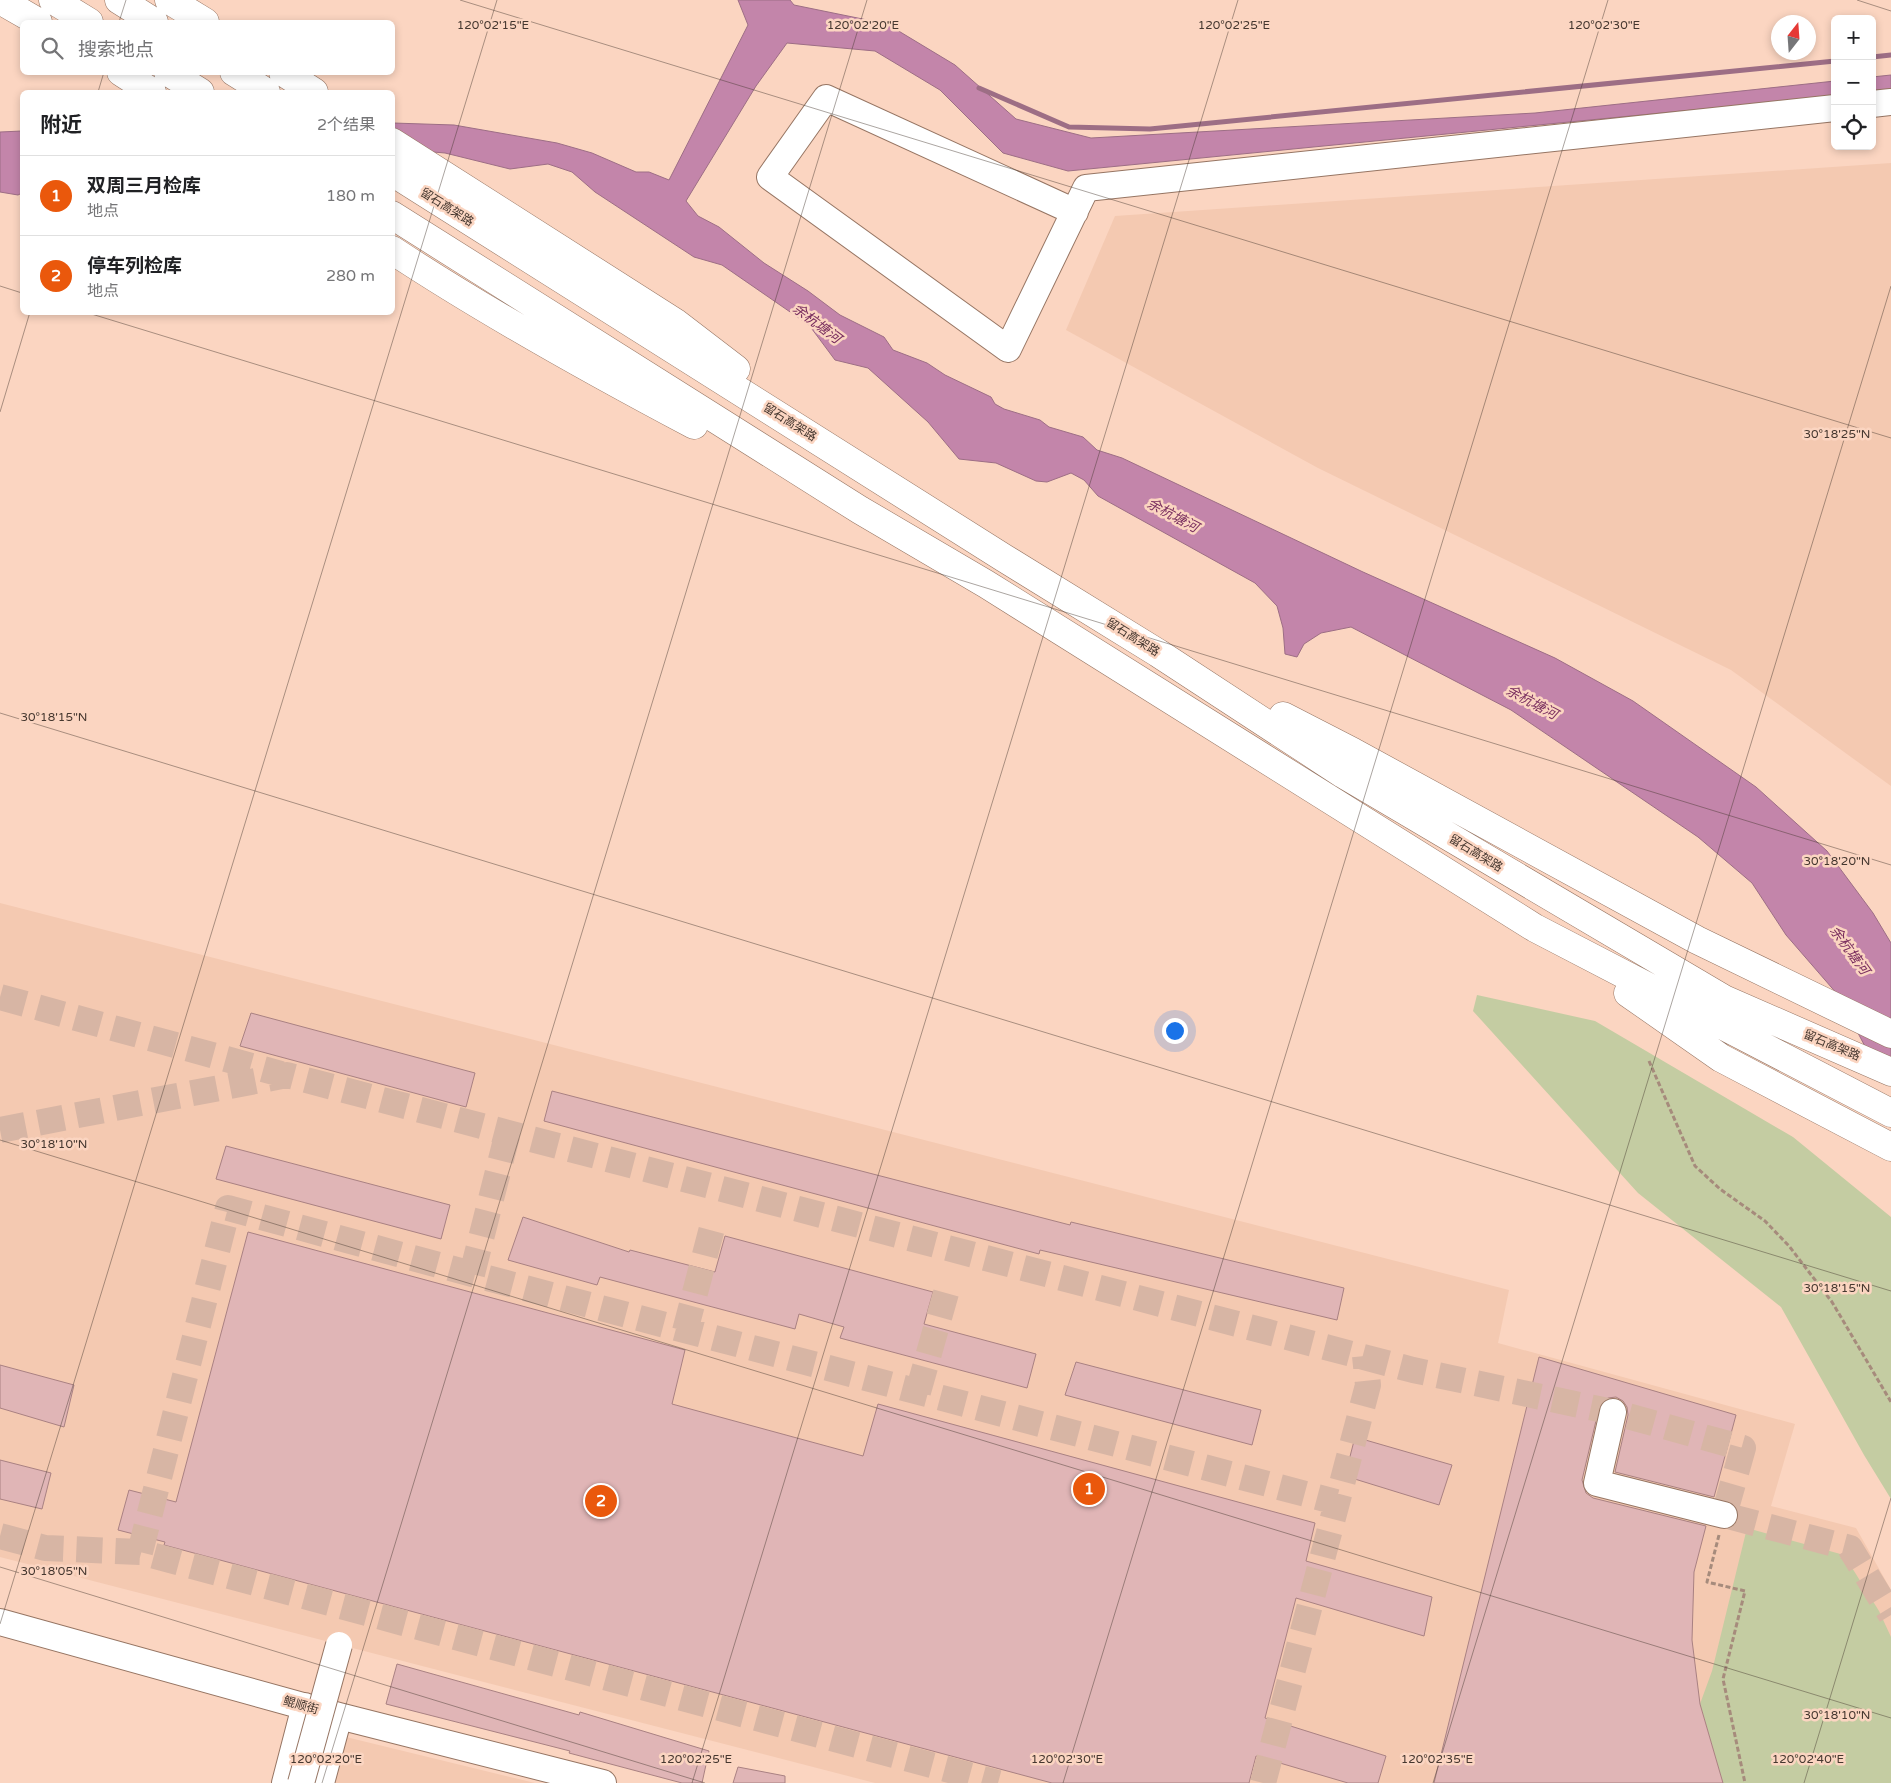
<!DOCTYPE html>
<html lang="zh">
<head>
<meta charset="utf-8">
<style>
  body { margin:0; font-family:"Varela Round","Noto Sans SC",sans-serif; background:#f6f6f6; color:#202124 }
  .controls { position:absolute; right:15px; top:15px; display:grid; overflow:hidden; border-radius:8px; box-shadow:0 2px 8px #0003 }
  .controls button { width:45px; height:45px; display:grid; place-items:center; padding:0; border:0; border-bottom:1px solid #e0e0e0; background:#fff; color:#202124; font:25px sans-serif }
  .compass { position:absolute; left:1771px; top:15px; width:45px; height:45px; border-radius:50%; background:#fff; box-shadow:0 2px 8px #0003; rotate:17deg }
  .you { position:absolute; left:1174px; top:1030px; width:18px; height:18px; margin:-12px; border:4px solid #fff; border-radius:50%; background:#1a73e8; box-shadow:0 0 0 8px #1a73e833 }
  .badge { display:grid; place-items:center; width:32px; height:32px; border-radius:50%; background:#ea580c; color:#fff; font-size:16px; font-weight:700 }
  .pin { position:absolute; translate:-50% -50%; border:2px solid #fff; box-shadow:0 1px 5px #0006 }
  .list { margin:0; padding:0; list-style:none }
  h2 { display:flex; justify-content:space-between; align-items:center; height:65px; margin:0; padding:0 20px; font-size:21px }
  h2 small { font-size:16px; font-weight:400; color:#757577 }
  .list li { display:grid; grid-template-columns:32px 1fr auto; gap:15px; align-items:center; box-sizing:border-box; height:80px; padding:0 20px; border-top:1px solid #e0e0e0 }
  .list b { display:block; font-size:19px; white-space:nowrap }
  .list p { margin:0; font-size:16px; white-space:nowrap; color:#757577 }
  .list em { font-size:16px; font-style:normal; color:#757577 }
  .icon { flex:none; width:28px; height:28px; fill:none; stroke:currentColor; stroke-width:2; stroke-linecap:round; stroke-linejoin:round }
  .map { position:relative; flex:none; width:1891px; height:1783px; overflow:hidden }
  .search { position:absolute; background:#fff; box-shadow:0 2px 8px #0003; left:20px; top:20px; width:375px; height:55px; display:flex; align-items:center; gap:12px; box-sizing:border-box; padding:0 18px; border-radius:8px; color:#757577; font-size:19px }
  .panel { position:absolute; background:#fff; box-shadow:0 2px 8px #0003; left:20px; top:90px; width:375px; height:225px; border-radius:8px }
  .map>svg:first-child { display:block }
  .built { fill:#f4c9b1 }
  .green { fill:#c4cca2 }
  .water { fill:#c385aa; stroke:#9d6e85 }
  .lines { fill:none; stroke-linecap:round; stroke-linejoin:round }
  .stream { stroke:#9d6e85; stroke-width:5 }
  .building { fill:#e0b5b6; stroke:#a98182 }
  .minor-tunnel { stroke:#d7b5a4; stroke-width:26; stroke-dasharray:26 13; stroke-linecap:butt }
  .minor-casing { stroke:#967563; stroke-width:28 }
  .highway-casing { stroke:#967563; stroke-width:29 }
  .path { stroke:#a68b7c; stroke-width:3; stroke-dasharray:5 2.5; stroke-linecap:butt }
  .minor { stroke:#fff; stroke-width:26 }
  .highway { stroke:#fff; stroke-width:28 }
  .minor-bridge-casing { stroke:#967563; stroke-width:28; stroke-linecap:butt }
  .minor-bridge { stroke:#fff; stroke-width:26 }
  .ticks { fill:none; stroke:#45372f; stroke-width:1; stroke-opacity:0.45 }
  .labels { text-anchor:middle; stroke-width:5; stroke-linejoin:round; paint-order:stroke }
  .street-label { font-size:12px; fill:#45372f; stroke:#fbd5c1 }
  .water-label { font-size:14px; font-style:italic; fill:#792e5f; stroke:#fbd5c1 }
  .ticks-label { font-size:12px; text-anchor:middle; fill:#45372f; stroke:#fbd5c1; stroke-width:5; stroke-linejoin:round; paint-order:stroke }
</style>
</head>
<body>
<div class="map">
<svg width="1891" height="1783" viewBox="0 0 1891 1783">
  <rect width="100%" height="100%" fill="#fbd5c1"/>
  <!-- built -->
  <path class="built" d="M1891 163V786L1731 670 1318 468 1066 330 1115 216Z
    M0 903 1509 1290 1498 1343 1795 1424 1771 1506 1856 1528 1891 1590V1783H875L0 1557Z
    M346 1737 535 1783H334Z"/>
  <!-- green -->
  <path class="green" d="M1477 995 1595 1021 1793 1137 1891 1217V1499L1864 1455 1781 1307 1638 1193 1473 1011Z
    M1747 1528 1844 1555 1879 1611 1891 1637V1783H1723L1700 1704 1712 1671Z"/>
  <!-- water -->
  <path class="water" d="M738 0H790L794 5 887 24 955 65 1016 119 1091 138 1535 113 1835 81V96L1068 171 1003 153 940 90 875 51 787 43 756 86 686 201 698 216 719 227 764 263 808 291 840 315 884 337 893 350 927 363 945 375 991 397 995 404 1004 409 1040 420 1049 427 1083 437 1097 450 1122 458 1363 572 1555 658 1633 701 1756 787 1827 851 1873 913 1891 943V1062L1869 1054 1838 995 1786 935 1752 883 1698 837 1511 710 1351 627 1321 633 1304 644 1297 657 1285 654 1283 628 1277 606 1255 583 1098 496 1084 480 1071 473 1047 482 1036 481 996 463 959 459 928 422 868 368 835 360 809 325 722 265 694 257 595 192 572 172 548 164 510 169 445 153 410 150 393 151V123L454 125 557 143 592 153 636 172H649L669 180 748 25Z
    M1891 75V91L1872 93V77Z
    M22 131V193L18 195 0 192V132Z"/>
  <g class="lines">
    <!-- stream -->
    <path class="stream" d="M1872 57 1891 55
      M979 88 1069 127 1150 129 1835 61"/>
  </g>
  <!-- building -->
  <path class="building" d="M251 1013 475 1073 466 1107 240 1046Z
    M552 1091 1070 1225 1071 1222 1344 1288 1337 1320 1040 1250 1039 1254 544 1121Z
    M226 1146 450 1205 441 1239 216 1179Z
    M523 1217 629 1252 630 1250 715 1272 725 1236 933 1292 924 1324 1036 1354 1027 1388 840 1338 844 1327 799 1314 795 1329 600 1277 597 1285 508 1260Z
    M248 1232 685 1350 672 1404 863 1456 878 1404 1315 1523 1306 1561 1432 1597 1424 1636 1296 1598 1265 1718 1386 1756 1378 1783H1348L1256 1756 1249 1783H1052L164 1545 165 1542 118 1530 129 1490 176 1502Z
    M1539 1357 1736 1415 1714 1497 1615 1472 1628 1415 1627 1407 1623 1401 1616 1397 1608 1398 1602 1402 1599 1408 1582 1480 1586 1493 1593 1498 1706 1526 1694 1572 1692 1640 1700 1704 1723 1783H1434Z
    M1076 1362 1261 1410 1252 1445 1065 1395Z
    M0 1365 74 1385 64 1427 0 1408Z
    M1355 1437 1452 1465 1439 1505 1345 1476Z
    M0 1460 51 1473 42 1509 0 1499Z
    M397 1664 579 1715 580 1712 709 1751 702 1783H682L569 1753 570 1751 386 1704Z
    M738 1767 785 1776V1783H733Z"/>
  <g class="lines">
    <!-- minor-tunnel -->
    <path class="minor-tunnel" d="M0 997 281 1074
      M0 1130 287 1075 1413 1370 1613 1412 1743 1448 1724 1515 1850 1548 1891 1615
      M472 1274 508 1132
      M685 1331 712 1228
      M918 1392 946 1293
      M0 1536 45 1548 140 1552 998 1783
      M140 1552 228 1208 472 1274 1336 1502
      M1263 1783 1368 1385 1365 1356"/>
    <defs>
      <path id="minor" d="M1872 104 1891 102
        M1075 212 826 98 770 177 1008 349 1086 188 1835 108
        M1613 1412 1597 1483 1724 1515
        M0 1622 339 1716 603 1783
        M285 1783 305 1706
        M321 1783 339 1716"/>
      <path id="highway" d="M0 0 38 22
        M53 0 89 22
        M119 0 154 22
        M169 0 205 22
        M121 72 152 92
        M168 72 200 92
        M234 72 266 92
        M283 72 314 92
        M392 142 676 323 736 369
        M392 172 1004 558 1158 653 1343 774 1724 999 1891 1072
        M392 215 860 510 986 584 1535 928 1891 1113
        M392 250C489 314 592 371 694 425
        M1283 716 1353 752 1697 940 1891 1034
        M1628 993 1721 1058 1891 1147"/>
    </defs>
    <!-- minor casing -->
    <use href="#minor" class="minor-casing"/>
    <!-- highway casing -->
    <use href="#highway" class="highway-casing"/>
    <!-- path -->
    <path class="path" d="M1649 1061 1695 1166 1720 1189 1765 1221 1789 1246 1832 1302 1891 1402
      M1719 1535 1707 1582 1745 1591 1723 1679 1745 1783"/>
    <!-- minor -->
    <use href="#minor" class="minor"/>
    <!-- highway -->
    <use href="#highway" class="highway"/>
    <defs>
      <path id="minor-bridge" d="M301 1783 339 1645"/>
    </defs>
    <!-- minor-bridge casing -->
    <use href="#minor-bridge" class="minor-bridge-casing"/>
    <!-- minor-bridge -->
    <use href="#minor-bridge" class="minor-bridge"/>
  </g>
  <!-- ticks -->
  <path class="ticks" d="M460 0 1891 438M1857 0 1891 11M119 22 126 0M98 92 104 72M0 286 22 293M85 312 1891 865M0 412 30 312M0 713 1891 1291M0 1140 1891 1718M0 1567 705 1783M0 1624 497 0M322 1783 867 0M692 1783 1238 0M1063 1783 1608 0M1433 1783 1891 286M1804 1783 1891 1498"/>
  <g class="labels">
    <!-- street labels -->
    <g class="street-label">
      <text transform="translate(447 207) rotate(32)" y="4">留石高架路</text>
      <text transform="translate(790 422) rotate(32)" y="4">留石高架路</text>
      <text transform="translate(1133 637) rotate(32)" y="4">留石高架路</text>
      <text transform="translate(1476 853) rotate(31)" y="4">留石高架路</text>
      <text transform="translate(1832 1045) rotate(23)" y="4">留石高架路</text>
      <text transform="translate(301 1705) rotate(16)" y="4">鲲顺街</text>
    </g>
    <!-- water labels -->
    <g class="water-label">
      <text transform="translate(817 323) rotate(37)" y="5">余杭塘河</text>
      <text transform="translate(1173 515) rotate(28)" y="5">余杭塘河</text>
      <text transform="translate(1532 702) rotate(28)" y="5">余杭塘河</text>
      <text transform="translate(1850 950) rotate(54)" y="5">余杭塘河</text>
    </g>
  </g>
  <g class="ticks-label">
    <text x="493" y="29">120°02'15"E</text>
    <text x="863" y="29">120°02'20"E</text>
    <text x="1234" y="29">120°02'25"E</text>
    <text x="1604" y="29">120°02'30"E</text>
    <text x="1837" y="438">30°18'25"N</text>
    <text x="54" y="721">30°18'15"N</text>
    <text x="1837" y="865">30°18'20"N</text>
    <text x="54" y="1148">30°18'10"N</text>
    <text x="1837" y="1292">30°18'15"N</text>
    <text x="54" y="1575">30°18'05"N</text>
    <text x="1837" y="1719">30°18'10"N</text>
    <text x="326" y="1763">120°02'20"E</text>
    <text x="696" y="1763">120°02'25"E</text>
    <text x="1067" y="1763">120°02'30"E</text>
    <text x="1437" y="1763">120°02'35"E</text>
    <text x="1808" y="1763">120°02'40"E</text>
  </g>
</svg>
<div class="controls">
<button>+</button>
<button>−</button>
<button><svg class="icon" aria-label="locate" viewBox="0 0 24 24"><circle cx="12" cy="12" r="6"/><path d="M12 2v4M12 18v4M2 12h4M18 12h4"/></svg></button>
</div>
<svg class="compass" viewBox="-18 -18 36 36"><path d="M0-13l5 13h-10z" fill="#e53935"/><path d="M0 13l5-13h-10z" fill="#757577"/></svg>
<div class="you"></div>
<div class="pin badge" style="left:1089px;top:1489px">1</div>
<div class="pin badge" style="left:601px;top:1501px">2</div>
<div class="search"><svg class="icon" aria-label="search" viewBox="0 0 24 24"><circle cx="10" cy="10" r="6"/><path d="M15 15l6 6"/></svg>搜索地点</div>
<section class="panel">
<h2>附近<small>2个结果</small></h2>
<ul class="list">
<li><span class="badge">1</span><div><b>双周三月检库</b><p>地点</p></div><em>180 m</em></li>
<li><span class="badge">2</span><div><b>停车列检库</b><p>地点</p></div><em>280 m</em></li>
</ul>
</section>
</div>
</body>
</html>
